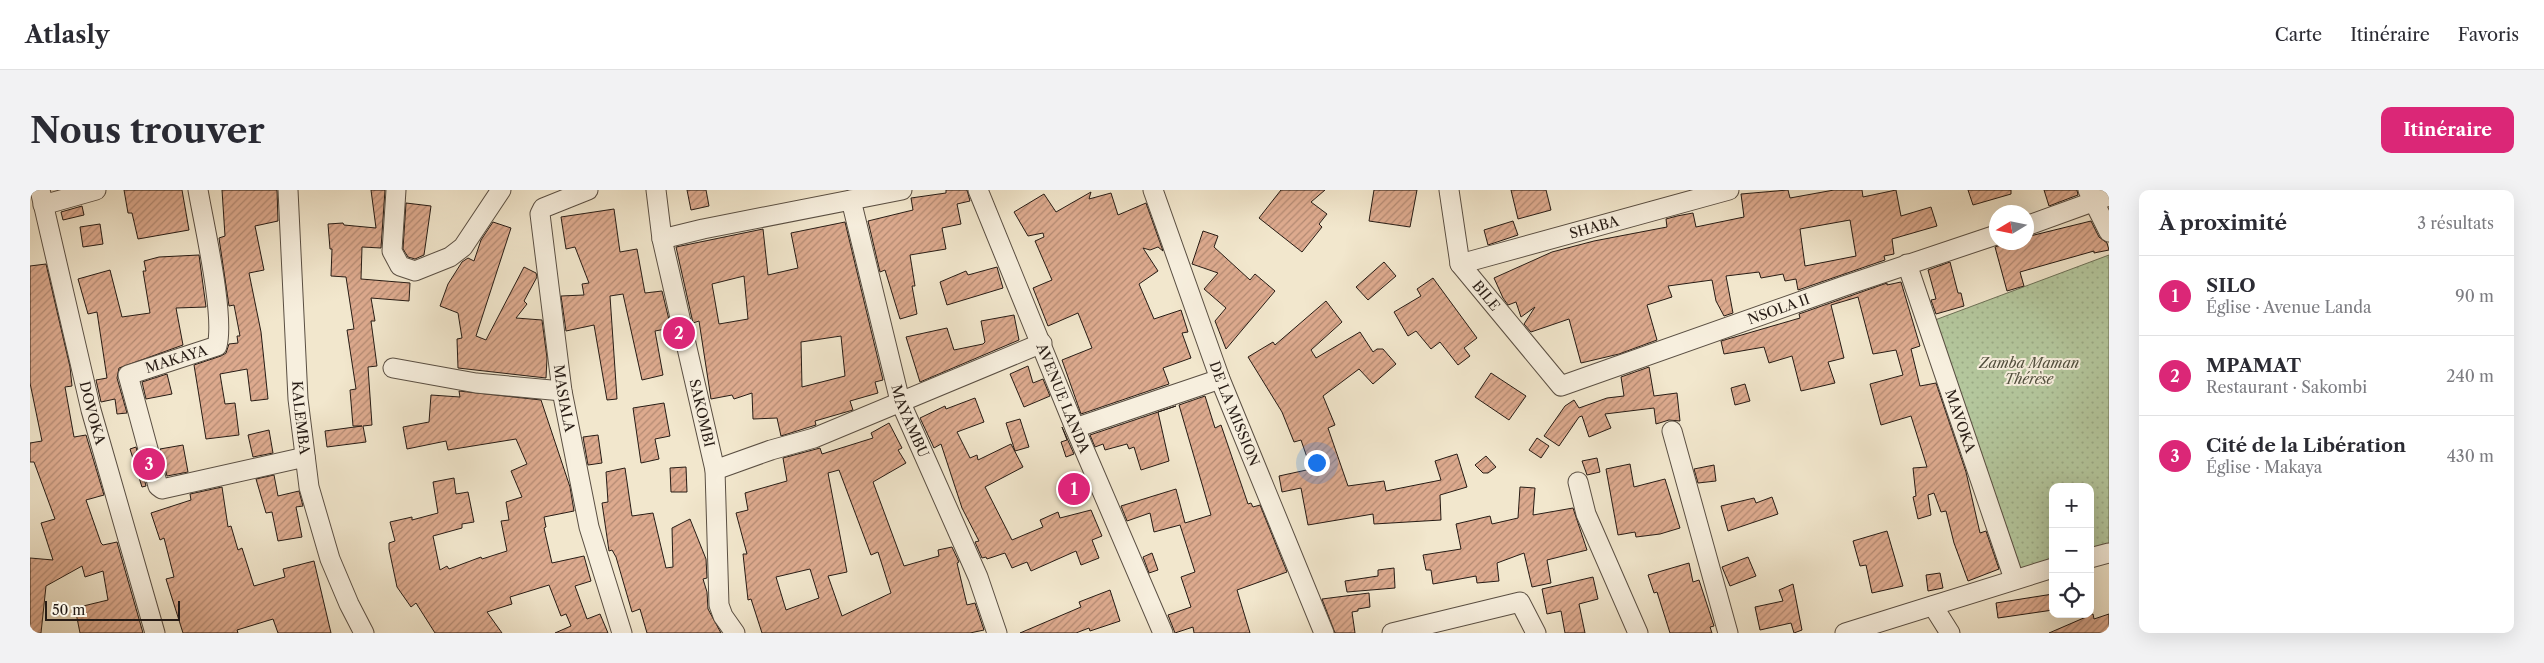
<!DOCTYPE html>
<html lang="fr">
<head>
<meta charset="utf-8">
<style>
  body { margin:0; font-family:"Libre Caslon Text",serif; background:#f2f2f3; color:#2b2b33 }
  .controls { position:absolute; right:15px; bottom:15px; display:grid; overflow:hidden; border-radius:10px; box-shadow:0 5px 20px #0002 }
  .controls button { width:45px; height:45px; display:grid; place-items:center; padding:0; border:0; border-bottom:1px solid #e1e1e2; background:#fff; color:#2b2b33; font:25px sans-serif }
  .compass { position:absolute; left:1959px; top:15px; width:45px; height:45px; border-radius:50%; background:#fff; box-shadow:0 5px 20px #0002; rotate:260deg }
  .scale { position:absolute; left:15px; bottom:12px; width:135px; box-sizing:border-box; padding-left:5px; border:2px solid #271c15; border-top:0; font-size:14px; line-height:18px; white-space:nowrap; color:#271c15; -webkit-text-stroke:4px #f7efde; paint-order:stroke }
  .you { position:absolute; left:1286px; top:272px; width:18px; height:18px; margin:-12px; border:4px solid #fff; border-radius:50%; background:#1a73e8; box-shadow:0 0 0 8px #1a73e833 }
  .badge { display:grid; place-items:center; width:32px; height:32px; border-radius:50%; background:#db2777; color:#fff; font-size:16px; font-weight:700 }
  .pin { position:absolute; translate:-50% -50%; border:2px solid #fff; box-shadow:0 1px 5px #0006 }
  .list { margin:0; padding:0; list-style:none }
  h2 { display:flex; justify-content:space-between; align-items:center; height:65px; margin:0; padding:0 20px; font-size:21px }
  h2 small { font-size:16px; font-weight:400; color:#7c7c81 }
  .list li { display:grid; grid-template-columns:32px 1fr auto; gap:15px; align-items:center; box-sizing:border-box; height:80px; padding:0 20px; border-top:1px solid #e1e1e2 }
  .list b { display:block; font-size:19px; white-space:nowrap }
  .list p { margin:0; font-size:16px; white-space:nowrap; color:#7c7c81 }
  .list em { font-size:16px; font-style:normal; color:#7c7c81 }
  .icon { flex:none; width:28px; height:28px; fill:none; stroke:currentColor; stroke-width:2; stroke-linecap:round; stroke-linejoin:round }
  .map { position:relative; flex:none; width:2079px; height:443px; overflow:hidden; border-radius:10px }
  header { display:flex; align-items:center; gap:30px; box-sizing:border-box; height:70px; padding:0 25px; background:#fff; border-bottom:1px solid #e1e1e2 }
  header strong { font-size:24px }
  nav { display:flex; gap:28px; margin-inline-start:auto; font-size:18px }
  .intro { display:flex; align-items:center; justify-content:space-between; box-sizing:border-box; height:120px; padding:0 30px }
  h1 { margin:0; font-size:35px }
  .button { padding:12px 22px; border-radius:10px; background:#db2777; color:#fff; font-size:18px; font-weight:700 }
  main { display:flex; gap:30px; padding:0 30px }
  aside { flex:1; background:#fff; border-radius:10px; box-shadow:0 5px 20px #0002 }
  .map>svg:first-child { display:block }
  .green { fill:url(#green-dots); stroke:#6e7259 }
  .building { fill:url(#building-hatch); stroke:#271c15; fill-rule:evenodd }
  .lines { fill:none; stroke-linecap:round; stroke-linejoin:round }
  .minor-casing { stroke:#5a4f43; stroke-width:21 }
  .minor { stroke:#f7efde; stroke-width:19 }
  .labels { text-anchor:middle; stroke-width:4; stroke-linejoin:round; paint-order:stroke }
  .street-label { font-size:14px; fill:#271c15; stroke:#f7efde }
  .park-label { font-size:14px; font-style:italic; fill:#514f3e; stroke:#f7efde }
</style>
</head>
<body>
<header>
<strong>Atlasly</strong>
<nav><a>Carte</a><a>Itinéraire</a><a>Favoris</a></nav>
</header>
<div class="intro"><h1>Nous trouver</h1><a class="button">Itinéraire</a></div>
<main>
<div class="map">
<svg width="2079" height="443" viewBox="0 0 2079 443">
  <defs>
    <pattern id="green-dots" width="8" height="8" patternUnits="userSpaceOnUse" patternTransform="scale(1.25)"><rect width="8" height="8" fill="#b4c79d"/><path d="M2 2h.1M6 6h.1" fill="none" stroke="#9baa86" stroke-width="1.8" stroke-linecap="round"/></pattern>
    <pattern id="building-hatch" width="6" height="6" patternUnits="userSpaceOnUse" patternTransform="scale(1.25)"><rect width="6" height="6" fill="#ddaa8e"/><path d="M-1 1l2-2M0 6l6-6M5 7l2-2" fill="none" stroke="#b38a73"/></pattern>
  </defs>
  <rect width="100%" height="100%" fill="#f2e7cd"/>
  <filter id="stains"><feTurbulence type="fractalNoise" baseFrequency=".004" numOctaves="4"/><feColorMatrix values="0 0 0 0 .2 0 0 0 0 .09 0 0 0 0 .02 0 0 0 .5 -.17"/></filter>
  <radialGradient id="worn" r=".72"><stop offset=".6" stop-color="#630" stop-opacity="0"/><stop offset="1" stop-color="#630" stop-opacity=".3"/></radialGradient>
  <!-- green -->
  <path class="green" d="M2079 65V357L2060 362V297H2023V372L1984 382 1897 133Z"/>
  <!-- building -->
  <path class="building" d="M94 0H152L159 40 108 49 102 23H98Z
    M192 0H247L248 31 225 36 234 80 219 83 231 142 238 209 221 211 217 179 190 184 195 214 205 213 209 245 176 249 164 175 191 166 196 163 199 154 208 153 207 146H210L204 115 199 116 189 48 195 46Z
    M341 0H355L351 58 332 57 331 89 380 93 379 111 341 108 345 131H341L347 176 338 177 342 235 333 236 336 252 297 257 295 241 332 236H323L320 200 326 199 317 140 324 139 316 87 301 86 302 59H300L298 34 313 33 314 35 346 38Z
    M657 0H676L679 16 661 20Z
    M916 0H937L940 11 927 14 931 34 912 38 916 59 880 65 885 96H882L887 124 870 129 855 80 850 82 838 31 883 20 881 8 916 3Z
    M1251 0H1295L1281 12 1297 24 1289 34 1292 37 1272 62 1229 28Z
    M1344 0H1387L1380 37 1339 31Z
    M1481 0H1516L1521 20 1488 29Z
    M1758 0 1760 8 1804 0H1832L1833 7 1866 0 1871 26 1901 17 1907 36 1862 49 1864 64 1854 66 1855 70 1768 100 1766 89 1755 91 1753 84 1731 88 1729 82 1696 86 1703 123 1694 126 1686 111 1682 90 1638 96 1642 107 1617 115 1627 150 1589 164 1551 173 1539 129 1501 142 1494 134 1505 117 1491 127 1486 112 1478 115 1473 108 1464 88 1522 62 1564 51 1637 37 1636 29 1647 26 1663 23 1666 37 1714 27 1711 4ZM1820 30 1826 66 1775 76 1770 39Z
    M1938 0H1981V4L1943 15Z
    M2014 0H2047L2048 5 2019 16Z
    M1061 2 1059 9 1081 3 1088 25 1116 13 1133 61 1128 57 1120 60 1113 58 1128 81 1109 94 1124 129 1151 120 1158 142 1152 143 1161 168 1133 178 1139 194 1051 224 1032 170 1062 158 1048 123 1018 136 1003 98 1022 90 1005 51 1014 47 1013 43 998 46 984 22 1014 4 1026 22Z
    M376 13 401 16 394 65 385 69 378 67 373 59Z
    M52 16 54 25 33 30 31 22Z
    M584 19 590 62 607 59 615 103 632 101 641 138 625 141 633 185 612 190 593 104 580 106 587 209 577 210 564 135 536 141 531 106 554 105 552 94 559 93 545 57 536 59 531 27Z
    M1483 31 1488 45 1458 55 1454 40Z
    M2061 31 2069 47 2077 53 2079 60 2064 63V61L1990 82 1994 96 1977 101 1965 57 1979 52H1996V47Z
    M463 32 481 38 446 146 456 150 494 77 506 83 507 87 494 111 497 114 486 128 512 130 517 168 516 188 428 178 427 149 432 148 428 123 410 116 418 94 432 72 438 68 444 71 451 50Z
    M815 32 853 190 845 192 848 203 820 211 823 220 785 231 786 235 751 246 747 228 723 229 722 203 704 209 702 205 681 209 669 131 663 133 646 57 733 39 738 85 768 78 761 43ZM714 86 718 129 689 134 682 94ZM811 146 815 186 772 197 771 152Z
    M70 34 73 54 53 57 50 37Z
    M1173 41 1188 46 1184 57 1220 90 1225 84 1245 101 1196 159 1185 131 1196 118 1174 99 1188 83 1162 74Z
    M169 65 176 117 146 118 153 155 89 178 87 188 97 223 87 224 85 209 71 212 66 190 77 188 67 122 58 124 48 89 80 80 92 127 120 123 113 81H116L114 71 129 67Z
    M1354 72 1366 86 1338 110 1326 97Z
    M1920 72 1928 103H1931L1934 116 1906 124 1901 110 1906 109 1898 80Z
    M16 74 40 177 42 196 35 197 44 247 56 245 74 305 56 310 71 353 73 355 87 352 113 443H50L45 418 78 410 73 381 55 387 52 376 16 396 11 443H0V368L23 370 11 333 25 329 4 272H0V253L12 251 0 193V76Z
    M967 77 973 98 917 115 910 92 936 81 938 85Z
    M1403 88 1447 148 1434 158 1440 166 1428 175 1410 152 1401 159 1386 141 1378 146 1364 122 1391 106 1387 99Z
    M1871 92 1890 156 1881 159 1890 196 1906 193 1936 282 1950 343 1956 341 1969 379 1938 391 1924 353 1916 321 1911 322 1904 303 1898 305 1901 325 1888 329 1883 307 1886 306 1883 278 1897 277 1881 226 1851 235 1840 194 1873 185 1866 160 1843 164 1828 107 1801 115 1814 168 1798 172 1805 193 1771 201 1762 166 1739 173 1734 157 1694 164 1691 151 1770 128 1769 124 1857 93V95Z
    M1296 111 1312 132 1281 160 1286 168 1330 142 1343 162 1347 159H1353L1366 174 1343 194 1329 179 1293 206 1305 235 1298 238 1318 296 1354 291 1356 301 1411 290 1405 271 1427 264 1437 297 1410 305 1411 330 1344 334 1343 324 1278 335 1271 298 1252 302 1249 286 1281 279 1271 250 1264 252 1252 222 1218 167 1243 152 1245 155Z
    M984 125 989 150 890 192 876 147 917 138 924 160 953 154 955 152 951 131Z
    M998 176 1003 193 1013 189 1020 206 994 217 980 184Z
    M1619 177 1624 206 1647 203 1650 231 1639 230 1626 234 1624 218 1575 224 1581 238 1559 247 1552 226 1549 227 1529 256 1514 246 1535 216 1544 210 1549 218 1577 208 1594 206 1591 187Z
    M1461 183 1496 206 1479 230 1445 207Z
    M137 184 142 204 116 209 112 192Z
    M1715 194 1720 211 1705 215 1701 198Z
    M429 201 511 210 540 297 544 321 514 327 516 337 514 338 522 373 554 366 561 391 545 396 557 429 570 424 578 443H525L541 436 536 424 531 426 519 395 480 407 482 414 457 422 472 443H405L386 413 381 417 367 397 359 359V353L365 351 360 332 382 327V330L408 323 403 292 424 288 426 304 438 302 444 332 432 334V338L403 346 410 380 417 376 419 379 451 367 452 369 477 361 471 331 479 330 476 312 492 307 481 281 497 274 486 249 418 260 416 251 377 259 373 237 399 232 401 205 430 207Z
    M1175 206 1185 238 1191 235 1218 314 1221 313 1223 317 1230 315 1257 382 1207 400 1220 443H1164L1163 437 1145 443 1138 425 1161 417 1151 387 1165 382 1150 335 1124 342 1120 323 1097 331 1091 316 1146 299 1155 333 1181 325 1149 215Z
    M945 208 954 232 927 242 940 268 947 265 948 270 981 254 993 277 955 297 982 350 1013 337 1010 330 1028 322 1030 328 1061 320 1072 346 1062 350 1069 368 1051 375 1046 361 1001 381 997 372 982 378 975 363 957 369 956 367 952 368 945 352 949 351 932 318 911 254 904 258 890 228 915 216 916 219Z
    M634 213 640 246 625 249 629 269 611 273 603 218Z
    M1146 216 1128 222 1139 271 1111 280 1104 257 1099 259 1097 254 1075 260 1073 254 1065 257 1060 245Z
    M990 229 999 257 985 261 976 233Z
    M859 233 872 258 868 260 876 273 843 292 874 376 909 366 908 360 922 357 929 372 927 373 937 415 945 413 954 440 940 443H732L721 409 718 410 713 364H717L706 323 718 320 715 303 757 291 753 268 790 258 792 264 843 248 841 243ZM809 280 841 365 848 362 861 403 812 426 798 386 817 382 798 283ZM780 379 789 408 756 420 746 387Z
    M1032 237 1044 264 1036 267 1031 252 1037 250Z
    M239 240 243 263 223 267 218 245Z
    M568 245 572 273 558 275 553 247Z
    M1507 248 1519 256 1511 268 1499 260Z
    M153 255 158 282 137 286 130 259Z
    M106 257 116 296 112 297 100 259Z
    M1456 266 1466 277 1458 283H1453L1445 275Z
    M1567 268 1570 282 1557 285 1552 271Z
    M1600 274 1604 297 1635 289 1650 338 1630 344 1606 347 1605 342 1588 345 1576 279Z
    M1684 275 1686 291 1668 293 1664 279Z
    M656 277 657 302H641L640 278Z
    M595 278 602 326 623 323 636 378 643 377 642 338 660 329 676 369 677 388 673 389 677 402 678 419 691 443H617L610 419 602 422 586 367 582 360 579 361 572 313 578 312 576 282Z
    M244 285 248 306 269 301 273 316 266 317 272 347 248 351 242 322 236 323 226 289Z
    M192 297 198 337 201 336 208 360 212 358 224 396 255 387 253 379 284 371 301 443H248L243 429 207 440 208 443H153L136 389 144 387 134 348 130 350 121 323 161 310 160 304Z
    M1490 297 1505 298 1503 325 1543 318 1557 360 1517 370 1521 393 1502 397 1494 363 1467 373 1469 391 1447 393 1446 386 1403 394 1401 380H1396L1393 365 1431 359 1426 334 1460 326 1462 334 1488 328Z
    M1742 307 1748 324 1698 341 1691 316 1724 308 1726 313Z
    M1857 341 1873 396 1842 403 1836 375 1830 376 1823 351Z
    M1122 363 1128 380 1119 383 1113 367Z
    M1718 367 1726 386 1700 396 1692 377Z
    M1659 373 1663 392 1669 390 1684 436 1680 437 1682 443H1640L1627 402 1624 403 1618 385Z
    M1364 378 1365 398 1317 402 1315 391 1348 386V380Z
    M1910 383 1913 398 1898 401 1896 385Z
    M1563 387 1568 409 1549 414 1555 443H1535L1531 421 1517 424 1512 399Z
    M1763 394 1772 440 1764 443 1761 433 1730 440 1725 417 1753 411 1749 400Z
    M1080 400 1090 431 1060 441 1059 438 1046 443H990L1051 417 1049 412Z
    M1339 403 1340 417 1328 419V421L1322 422 1325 443H1305L1292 409Z
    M2023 404V420L1968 428 1966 413Z
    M2063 424 2064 429 2079 424V443H2019Z"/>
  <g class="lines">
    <defs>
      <g id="minor">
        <path id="s1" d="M10 0 61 220 125 443"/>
        <path d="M168 0C174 35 195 125 187 156L98 185 128 296 132 299 275 267"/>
        <path id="s2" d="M258 0 268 209 279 297 300 369 319 414 334 443"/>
        <path d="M366 0 362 61 370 76 385 81 420 67 433 57 471 0"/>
        <path id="s3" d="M558 0 513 18 510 24 532 201 559 337 592 443"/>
        <path id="s4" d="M626 0 632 49 685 280 689 415 693 426 705 443"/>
        <path id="s5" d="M948 0 1045 238 1133 443"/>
        <path id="s6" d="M1123 0 1190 189 1294 443"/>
        <path id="s7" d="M1419 0 1430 74 1531 196 1814 96 1966 45"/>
        <path d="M2058 0 2079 42"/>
        <path id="s8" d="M821 10 870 211 948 387 967 443"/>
        <path d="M13 15 66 0"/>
        <path d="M1996 36 2079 6"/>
        <path d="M632 49 673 39 872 0"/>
        <path id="s9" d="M1430 74 1699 0"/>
        <path id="s10" d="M1877 74 1984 389"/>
        <path d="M363 178 446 193 532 201"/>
        <path d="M1045 238 1190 189"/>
        <path d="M1642 241 1698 443"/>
        <path d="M685 280 741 260 784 248 1012 153"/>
        <path d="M1548 292 1556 324 1608 443"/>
        <path d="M2060 368 2079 363"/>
        <path d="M1903 416 1920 443"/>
        <path d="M1362 443 1490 412 1506 443"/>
        <path d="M1815 443 2023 378"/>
      </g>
    </defs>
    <!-- minor casing -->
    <use href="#minor" class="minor-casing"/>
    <!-- minor -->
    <use href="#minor" class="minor"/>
  </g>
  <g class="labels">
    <!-- street labels -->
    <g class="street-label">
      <text dy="5" stroke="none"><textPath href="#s9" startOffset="139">SHABA</textPath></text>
      <text dy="5" stroke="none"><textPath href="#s7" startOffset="116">BILE</textPath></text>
      <text dy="5" stroke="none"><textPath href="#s7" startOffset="464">NSOLA II</textPath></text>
      <text transform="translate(146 169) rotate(-17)" y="5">MAKAYA</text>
      <text dy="5" stroke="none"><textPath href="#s5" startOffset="225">AVENUE LANDA</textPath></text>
      <text dy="5" stroke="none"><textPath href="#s3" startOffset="241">MASIALA</textPath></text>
      <text dy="5" stroke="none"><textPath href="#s4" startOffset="228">SAKOMBI</textPath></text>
      <text dy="5" stroke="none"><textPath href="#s1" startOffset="229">DOVOKA</textPath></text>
      <text dy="5" stroke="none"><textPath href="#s6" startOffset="238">DE LA MISSION</textPath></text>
      <text dy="5" stroke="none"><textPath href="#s2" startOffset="228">KALEMBA</textPath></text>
      <text dy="5" stroke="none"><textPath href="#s8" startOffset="229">MAYAMBU</textPath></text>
      <text dy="5" stroke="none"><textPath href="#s10" startOffset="166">MAVOKA</textPath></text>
    </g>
    <!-- park labels -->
    <g class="park-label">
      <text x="1999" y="178">Zamba Maman<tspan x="1999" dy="16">Thérèse</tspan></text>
    </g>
  </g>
  <rect width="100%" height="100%" filter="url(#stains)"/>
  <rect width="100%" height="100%" fill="url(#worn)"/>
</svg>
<div class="controls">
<button>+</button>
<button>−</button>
<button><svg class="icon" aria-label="locate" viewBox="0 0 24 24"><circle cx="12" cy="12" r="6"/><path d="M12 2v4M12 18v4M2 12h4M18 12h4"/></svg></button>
</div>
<svg class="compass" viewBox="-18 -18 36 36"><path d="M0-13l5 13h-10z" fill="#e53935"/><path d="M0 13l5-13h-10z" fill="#7c7c81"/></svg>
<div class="scale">50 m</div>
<div class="you"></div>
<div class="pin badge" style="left:1044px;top:299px">1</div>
<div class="pin badge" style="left:649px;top:143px">2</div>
<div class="pin badge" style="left:119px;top:274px">3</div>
</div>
<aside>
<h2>À proximité<small>3 résultats</small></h2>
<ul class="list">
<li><span class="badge">1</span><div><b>SILO</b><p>Église · Avenue Landa</p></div><em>90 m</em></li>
<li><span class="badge">2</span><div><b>MPAMAT</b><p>Restaurant · Sakombi</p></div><em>240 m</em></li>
<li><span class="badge">3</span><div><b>Cité de la Libération</b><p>Église · Makaya</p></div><em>430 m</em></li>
</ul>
</aside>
</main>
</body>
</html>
